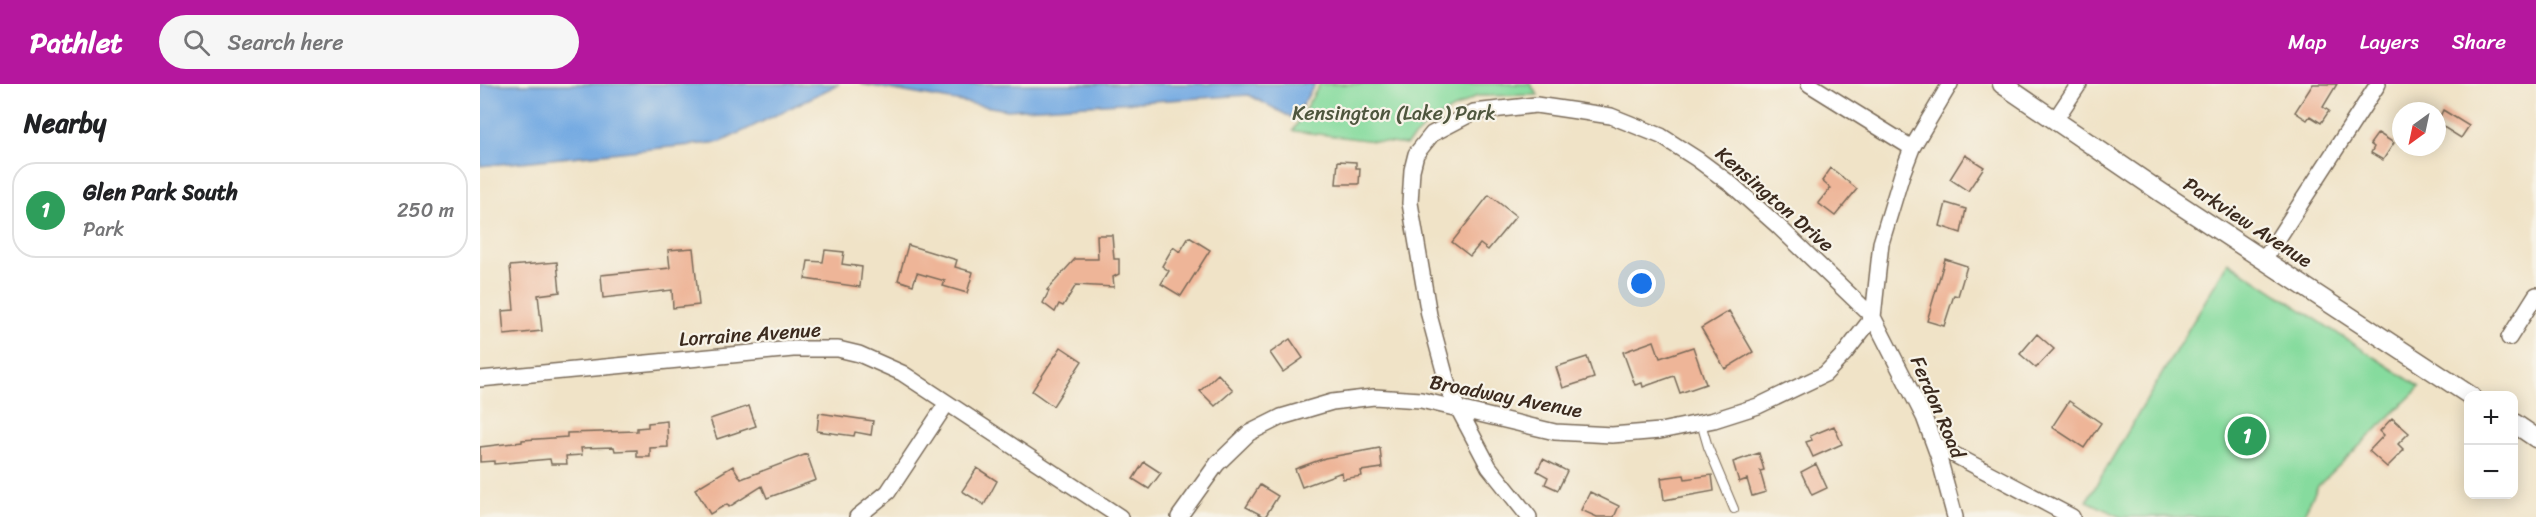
<!DOCTYPE html>
<html lang="en">
<head>
<meta charset="utf-8">
<style>
  body { margin:0; font-family:Sriracha,sans-serif; background:#f6f6f6; color:#202124 }
  .controls { position:absolute; right:18px; bottom:18px; display:grid; overflow:hidden; border-radius:12px; box-shadow:0 3px 15px #0003 }
  .controls button { width:54px; height:54px; display:grid; place-items:center; padding:0; border:0; border-bottom:2px solid #e0e0e0; background:#fff; color:#202124; font:30px sans-serif }
  .compass { position:absolute; left:1912px; top:18px; width:54px; height:54px; border-radius:50%; background:#fff; box-shadow:0 3px 15px #0003; rotate:213deg }
  .you { position:absolute; left:1162px; top:200px; width:21px; height:21px; margin:-15px; border:4px solid #fff; border-radius:50%; background:#1a73e8; box-shadow:0 0 0 9px #1a73e833 }
  .badge { display:grid; place-items:center; width:39px; height:39px; border-radius:50%; background:#b5179e; color:#fff; font-size:20px; font-weight:700 }
  .pin { position:absolute; translate:-50% -50%; border:3px solid #fff; box-shadow:0 2px 6px #0006 }
  .list { margin:0; padding:0; list-style:none }
  h2 { display:flex; justify-content:space-between; align-items:center; height:78px; margin:0; padding:0 24px; font-size:26px }
  h2 small { font-size:20px; font-weight:400; color:#757577 }
  .list li { display:grid; grid-template-columns:39px 1fr auto; gap:18px; align-items:center; box-sizing:border-box; height:96px; margin:0 12px 12px; padding:0 12px; border:2px solid #e0e0e0; border-radius:24px }
  .list b { display:block; font-size:22px; white-space:nowrap }
  .list p { margin:0; font-size:20px; white-space:nowrap; color:#757577 }
  .list em { font-size:20px; font-style:normal; color:#757577 }
  .icon { flex:none; width:33px; height:33px; fill:none; stroke:currentColor; stroke-width:2; stroke-linecap:round; stroke-linejoin:round }
  .map { position:relative; flex:none; width:2056px; height:433px; overflow:hidden }
  header { display:flex; align-items:center; gap:36px; box-sizing:border-box; height:84px; padding:0 30px; background:#b5179e; color:#fff }
  header strong { font-size:28px }
  nav { display:flex; gap:33px; margin-inline-start:auto; font-size:21px }
  .search { width:420px; height:54px; background:#f6f6f6; display:flex; align-items:center; gap:15px; box-sizing:border-box; padding:0 21px; border-radius:33px; color:#757577; font-size:22px }
  main { display:flex }
  aside { flex:1; background:#fff }
  .map>svg:first-child { display:block }
  .green { fill:#86db9e; stroke:#60825e; stroke-width:1.5 }
  .water { fill:#74aae2; stroke:#586a80; stroke-width:1.5 }
  .building { fill:#eeb598 }
  .lines { fill:none; stroke-linecap:round; stroke-linejoin:round }
  .service-casing { stroke:#7a6b59; stroke-width:10 }
  .minor-casing { stroke:#7a6b59; stroke-width:18 }
  .tertiary-casing { stroke:#7a6b59; stroke-width:21 }
  .service { stroke:#fff; stroke-width:8 }
  .minor { stroke:#fff; stroke-width:15 }
  .tertiary { stroke:#fff; stroke-width:18 }
  .labels { text-anchor:middle; stroke-width:4.5; stroke-linejoin:round; paint-order:stroke }
  .park-label { font-size:20px; fill:#4e563e; stroke:#f7f3e8 }
  .street-label { font-size:20px; fill:#3b2a1e; stroke:#f7f3e8 }
</style>
</head>
<body>
<header>
<strong>Pathlet</strong>
<div class="search"><svg class="icon" aria-label="search" viewBox="0 0 24 24"><circle cx="10" cy="10" r="6"/><path d="M15 15l6 6"/></svg>Search here</div>
<nav><a>Map</a><a>Layers</a><a>Share</a></nav>
</header>
<main>
<aside>
<h2>Nearby<small></small></h2>
<ul class="list">
<li><span class="badge" style="background:#2e9e5b">1</span><div><b>Glen Park South</b><p>Park</p></div><em>250 m</em></li>
</ul>
</aside>
<div class="map">
<svg width="2056" height="433" viewBox="0 0 2056 433">
  <rect width="100%" height="100%" fill="#f7f3e8"/>
  <filter id="ink" filterUnits="userSpaceOnUse"><feTurbulence type="fractalNoise" baseFrequency=".0167" numOctaves="2"/><feDisplacementMap in="SourceGraphic" scale="12" xChannelSelector="R" yChannelSelector="G"/><feConvolveMatrix kernelMatrix="1 2 1 2 8 2 1 2 1" color-interpolation-filters="sRGB"/></filter>
  <filter id="wash" filterUnits="userSpaceOnUse"><feTurbulence type="fractalNoise" baseFrequency=".008" numOctaves="4" result="noise"/><feDisplacementMap in="SourceGraphic" scale="24" xChannelSelector="R" yChannelSelector="G"/><feGaussianBlur stdDeviation="1.35" result="paint"/><feColorMatrix in="noise" values="0 0 0 0 0 0 0 0 0 0 0 0 0 0 0 0 0 1.4 0 .05"/><feComposite in="paint" operator="in"/></filter>
  <g filter="url(#wash)">
    <rect width="100%" height="100%" fill="#f0e3c7"/>
    <!-- green -->
    <path class="green" d="M840 0H1050L1058 11 997 12 951 37 926 61 813 47Z
      M1748 178 1940 303 1838 402 1822 433H1641L1607 417Z"/>
    <!-- water -->
    <path class="water" d="M0 0H359L241 58 0 82Z
      M380 0H835L814 35 769 11 527 26Z"/>
    <g id="blocks">
      <!-- building -->
      <path class="building" d="M1833 0H1857L1843 23 1849 27 1841 39 1830 32 1827 36 1815 28Z
        M1963 26 1989 42 1981 54 1957 39Z
        M1898 49 1914 59 1903 76 1891 69 1894 63 1890 60Z
        M1485 71 1504 83 1488 107 1470 95Z
        M858 77 876 78V84H880L879 100H856Z
        M1351 84 1377 105 1355 132 1338 119 1350 104 1342 97Z
        M1009 111 1036 132 1008 166 1000 160 990 172 972 158Z
        M1466 119 1486 125 1481 149 1460 142Z
        M617 151H632L634 175H639V190L633 193 634 203 596 201 583 222 579 220 575 228 563 219 569 207 567 206 595 175H618Z
        M709 153 730 166 701 212 681 200 689 187 682 182 693 163 700 168Z
        M428 161 477 176 475 183 493 188 487 209 463 202 465 197 437 189 433 201 418 196Z
        M213 164 219 221 193 224 192 206 123 214 121 191 190 184 188 166Z
        M345 166 364 168 362 180 382 183 380 203 325 195 328 177 343 178Z
        M1465 175 1487 182 1478 212 1474 211 1464 242 1447 237Z
        M77 178 80 208 58 211 62 247 24 251 22 227 34 226 30 182Z
        M1249 227 1273 268 1245 285 1221 244Z
        M1557 250 1574 265 1556 284 1540 270Z
        M810 255 823 274 803 288 790 269Z
        M1174 257 1180 274 1213 263 1226 300 1200 309 1194 292 1163 303 1162 299 1155 301 1143 268Z
        M581 263 602 277 573 322 552 307Z
        M1107 273 1114 294 1083 304 1076 283Z
        M738 290 753 306 735 322 720 307Z
        M1589 317 1621 339 1604 364 1572 343Z
        M269 322 276 342 237 355 230 335Z
        M339 329 393 337 391 351 375 348 374 352 337 347Z
        M1912 334 1929 349 1918 360 1924 366 1907 383 1889 367 1904 351 1900 347Z
        M187 337 188 363 170 364V373H157V366L135 367 134 363 101 364 102 371 86 372 87 380H71L70 375 14 380V377L0 378V363L42 358V356L87 353V349L157 347V344L168 343V339Z
        M1354 342 1362 360 1333 373 1326 358 1332 356 1330 352Z
        M900 364 902 384 881 387 882 392 863 395 862 388 822 403 815 385 845 374Z
        M1279 369 1284 386 1280 387 1286 408 1272 412 1267 395 1259 398 1253 378Z
        M327 370 336 396 287 414 282 402 249 423 247 420 230 430 215 405 253 382 261 395Z
        M1063 375 1087 387 1078 406 1065 400 1068 393 1057 387Z
        M664 378 681 389 669 405 653 395Z
        M1336 380 1347 404 1332 411 1321 388Z
        M497 384 517 397 504 421 482 407Z
        M1204 391 1205 395 1232 391 1234 407 1184 416 1181 394Z
        M780 401 798 412 785 433 766 423Z
        M1110 408 1139 422 1134 433H1117L1101 426Z"/>
    </g>
  </g>
  <g filter="url(#ink)">
    <use href="#blocks" fill-opacity="0" stroke="#7a6b59" stroke-width="1.5"/>
    <g class="lines">
      <defs>
        <path id="service" d="M1221 339 1228 363 1254 425"/>
        <path id="minor" d="M1329 0 1432 64
          M1575 36 1599 0
          M1784 176 1898 0
          M2029 254 2056 211
          M0 295 313 265H358L379 270 422 289 640 433
          M1454 360 1592 433
          M377 433 408 408 467 319
          M699 433 737 380 769 349 801 333 852 318 894 313 941 316 1075 348 1132 351 1180 347 1234 336 1278 322 1345 290 1365 269 1393 233 1401 159 1422 90 1432 64 1470 0
          M1049 433 1009 383 970 309 949 231 930 119 932 86 936 70 952 50 994 28 1056 21 1131 32 1181 52 1217 75 1252 101 1298 142 1393 233 1444 333 1459 374 1475 433"/>
        <path id="tertiary" d="M1522 0 1682 109 1991 312
          M2034 339 2056 354"/>
      </defs>
      <!-- service casing -->
      <use href="#service" class="service-casing"/>
      <!-- minor casing -->
      <use href="#minor" class="minor-casing"/>
      <!-- tertiary casing -->
      <use href="#tertiary" class="tertiary-casing"/>
      <!-- service -->
      <use href="#service" class="service"/>
      <!-- minor -->
      <use href="#minor" class="minor"/>
      <!-- tertiary -->
      <use href="#tertiary" class="tertiary"/>
    </g>
  </g>
  <g class="labels">
    <!-- park labels -->
    <g class="park-label">
      <text x="914" y="36">Kensington (Lake) Park</text>
    </g>
    <!-- street labels -->
    <g class="street-label">
      <text transform="translate(1295 115) rotate(41)" y="7">Kensington Drive</text>
      <text transform="translate(1768 138) rotate(33)" y="7">Parkview Avenue</text>
      <text transform="translate(270 250) rotate(-4)" y="7">Lorraine Avenue</text>
      <text transform="translate(1026 312) rotate(11)" y="7">Broadway Avenue</text>
      <text transform="translate(1458 323) rotate(67)" y="7">Ferdon Road</text>
    </g>
  </g>
</svg>
<div class="controls">
<button>+</button>
<button>−</button>
</div>
<svg class="compass" viewBox="-18 -18 36 36"><path d="M0-13l5 13h-10z" fill="#e53935"/><path d="M0 13l5-13h-10z" fill="#757577"/></svg>
<div class="you"></div>
<div class="pin badge" style="left:1767px;top:352px;background:#2e9e5b">1</div>
</div>
</main>
</body>
</html>
